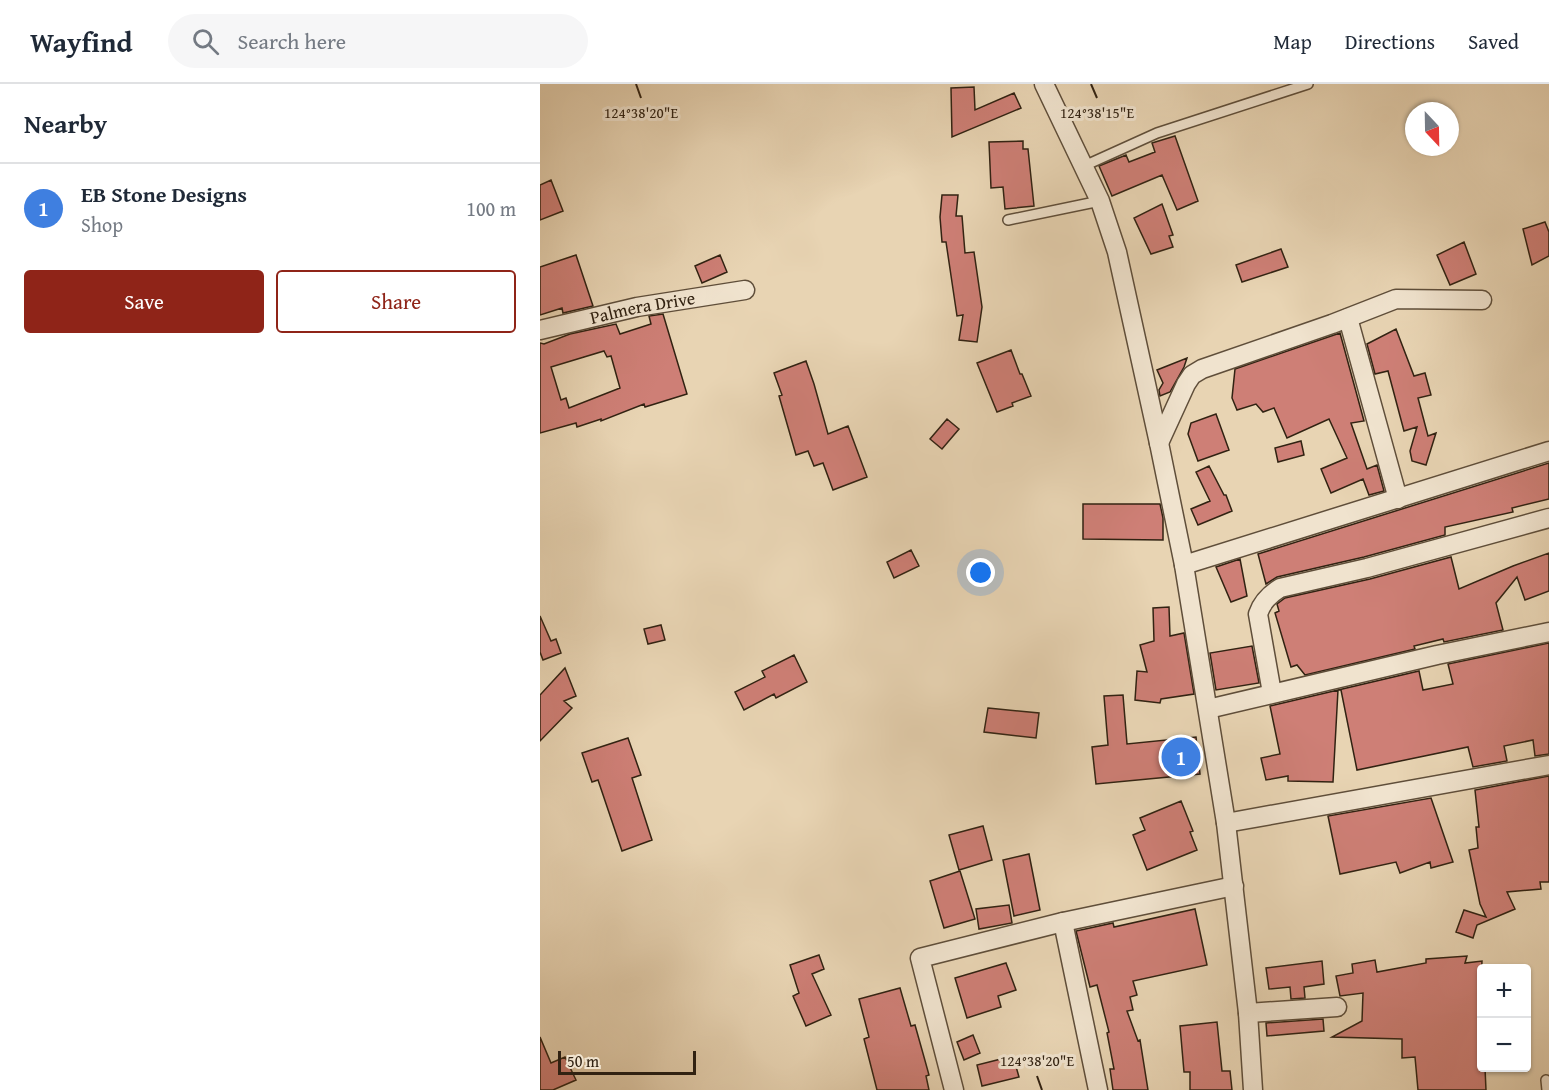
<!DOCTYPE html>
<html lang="en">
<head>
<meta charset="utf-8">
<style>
  body { margin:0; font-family:"Gentium Book Plus",serif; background:#f6f6f7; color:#1f2937 }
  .controls { position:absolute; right:18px; bottom:18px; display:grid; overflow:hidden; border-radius:6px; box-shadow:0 2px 4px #0004 }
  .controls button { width:54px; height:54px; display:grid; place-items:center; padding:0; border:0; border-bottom:2px solid #e0e1e3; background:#fff; color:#1f2937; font:30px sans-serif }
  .compass { position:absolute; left:865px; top:18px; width:54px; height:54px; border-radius:50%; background:#fff; box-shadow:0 2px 4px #0004; rotate:158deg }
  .scale { position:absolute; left:18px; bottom:15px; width:138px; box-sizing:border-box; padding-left:6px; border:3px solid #312212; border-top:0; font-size:16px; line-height:21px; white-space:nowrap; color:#312212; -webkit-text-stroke:4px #f0e3ce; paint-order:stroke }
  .you { position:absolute; left:441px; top:489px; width:21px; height:21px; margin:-15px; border:4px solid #fff; border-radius:50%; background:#1a73e8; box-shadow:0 0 0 9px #1a73e833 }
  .badge { display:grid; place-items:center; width:39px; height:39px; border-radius:50%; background:#8f2418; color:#fff; font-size:20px; font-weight:700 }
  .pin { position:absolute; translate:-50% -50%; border:3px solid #fff; box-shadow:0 2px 6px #0006 }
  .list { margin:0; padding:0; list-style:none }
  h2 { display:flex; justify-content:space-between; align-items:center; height:78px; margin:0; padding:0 24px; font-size:26px }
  h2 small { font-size:20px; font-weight:400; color:#747a83 }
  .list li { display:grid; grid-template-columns:39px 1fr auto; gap:18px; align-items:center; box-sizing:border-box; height:90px; padding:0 24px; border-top:2px solid #e0e1e3 }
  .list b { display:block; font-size:22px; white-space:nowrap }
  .list p { margin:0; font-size:20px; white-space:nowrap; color:#747a83 }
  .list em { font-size:20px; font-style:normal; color:#747a83 }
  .actions { display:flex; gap:12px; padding:18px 24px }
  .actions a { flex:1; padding:14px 0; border:2px solid #8f2418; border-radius:6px; text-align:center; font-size:21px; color:#8f2418 }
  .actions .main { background:#8f2418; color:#fff }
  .icon { flex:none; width:33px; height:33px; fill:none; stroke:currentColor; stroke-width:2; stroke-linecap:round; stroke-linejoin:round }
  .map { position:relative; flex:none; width:1009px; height:1006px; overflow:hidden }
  header { display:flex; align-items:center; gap:36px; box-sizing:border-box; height:84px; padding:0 30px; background:#fff; border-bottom:2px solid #e0e1e3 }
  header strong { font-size:28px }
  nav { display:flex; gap:33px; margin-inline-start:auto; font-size:21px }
  .search { width:420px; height:54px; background:#f6f6f7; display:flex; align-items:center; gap:15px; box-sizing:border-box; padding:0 21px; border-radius:33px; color:#747a83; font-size:22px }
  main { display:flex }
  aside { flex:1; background:#fff }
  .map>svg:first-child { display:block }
  .building { fill:#ce7f76; stroke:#312212; stroke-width:1.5; fill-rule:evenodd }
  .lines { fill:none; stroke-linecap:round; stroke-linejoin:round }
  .service-casing { stroke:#5f4e3a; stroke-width:12 }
  .minor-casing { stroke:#5f4e3a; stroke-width:21 }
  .service { stroke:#f0e3ce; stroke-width:9 }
  .minor { stroke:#f0e3ce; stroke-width:18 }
  .ticks { fill:none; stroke:#312212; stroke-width:2 }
  .labels { text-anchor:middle; stroke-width:6; stroke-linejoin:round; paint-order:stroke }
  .street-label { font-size:18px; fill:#312212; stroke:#f0e3ce }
  .ticks-label { font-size:15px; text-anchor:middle; fill:#312212; stroke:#f0e3ce; stroke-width:6; stroke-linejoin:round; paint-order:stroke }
</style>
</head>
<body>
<header>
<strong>Wayfind</strong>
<div class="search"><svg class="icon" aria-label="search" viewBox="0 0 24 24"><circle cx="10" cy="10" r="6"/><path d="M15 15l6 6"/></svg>Search here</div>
<nav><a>Map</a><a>Directions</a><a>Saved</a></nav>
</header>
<main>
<aside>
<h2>Nearby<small></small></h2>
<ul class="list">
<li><span class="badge" style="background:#3f7fe0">1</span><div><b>EB Stone Designs</b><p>Shop</p></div><em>100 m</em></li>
</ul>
<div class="actions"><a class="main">Save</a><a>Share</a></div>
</aside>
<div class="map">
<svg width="1009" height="1006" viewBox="0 0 1009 1006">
  <rect width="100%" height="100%" fill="#e8d4b3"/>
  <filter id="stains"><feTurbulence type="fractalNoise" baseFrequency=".00333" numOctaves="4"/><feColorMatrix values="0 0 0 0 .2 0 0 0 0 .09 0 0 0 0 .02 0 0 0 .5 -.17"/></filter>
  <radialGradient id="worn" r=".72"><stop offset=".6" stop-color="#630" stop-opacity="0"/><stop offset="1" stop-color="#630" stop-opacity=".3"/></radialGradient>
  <!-- building -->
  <path class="building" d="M434 3 435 26 474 9 481 24 412 53 411 4Z
    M635 52 658 117 637 126 622 91 572 112 559 82 586 71 589 78 615 68 612 59Z
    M483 57V65H488L494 122 465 125 463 103 451 104 449 58Z
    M11 96 23 127 0 136V101Z
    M402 111H418L416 132H422L425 169 434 168 442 223 437 258 419 256 423 231 417 232 406 158H402L400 133Z
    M622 120 633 151 629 152 633 163 611 170 594 134Z
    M1005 138 1009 148V172L992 181 983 145Z
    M924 158 936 190 910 201 897 171Z
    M741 165 748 183 702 198 696 181Z
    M36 171 53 222 23 229 22 224 0 231V183Z
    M180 171 187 188 162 199 155 182Z
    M123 230 147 310 105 323 104 320 61 337V335L37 343 36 339 0 349V259L4 260 30 250 76 240 80 250 111 240 109 232ZM64 267 67 273 71 272 80 304 29 324 26 314 21 316 11 283Z
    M856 245 874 292 885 289 891 311 878 314 888 352 896 349 886 381 872 377 870 367 877 343 864 347 848 287 835 290 827 260Z
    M800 249 824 337 811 339 827 385 837 381 844 407 829 411 823 395 791 409 781 385 807 374 789 335 747 354 734 324 723 328 716 320 697 326 692 314 695 285Z
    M471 266 480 290H482L491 312 472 319 473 322 457 328 437 279Z
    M647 274 644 283 630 308 620 312 619 306 623 299 617 286Z
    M266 277 274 300 288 350 308 342 327 393 293 406 283 379 274 382 268 367 256 371 239 312 242 311 234 289Z
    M676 330 689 366 658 377 648 350 651 339Z
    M407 335 419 345 402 365 390 355Z
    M761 357 764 371 738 378 735 364Z
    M1009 379V415L972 424 973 428 905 443V451L824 473 737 493 726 500 718 470Z
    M669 382 684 411H686L692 427 658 441 651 425 670 417 656 388Z
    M543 420H620L623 434V456L543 455Z
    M371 466 379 482 354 494 347 478Z
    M1009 469V507L985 516 977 493 956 519 963 546 904 558 903 555 874 562 875 565 765 591 757 581 751 583 735 529 739 527 737 520 745 514 830 495 911 473 919 505 973 482Z
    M700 475 707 512 691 518 676 483Z
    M629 523 630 552 644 549 654 610 621 615 620 619 595 616 597 587 607 588 600 561 614 557 613 524Z
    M0 532 11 557 16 555 21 569 3 576 0 568Z
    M121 541 125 556 108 560 104 545Z
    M1009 559V670L995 672 993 656 964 662 967 677 933 683 928 663 817 686 801 606H798L793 698 748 697V692L726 696 721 674 740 670 730 622 879 587 883 606 913 600 908 580Z
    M712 562 719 599 676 606 670 569Z
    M254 571 267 598 236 614 234 610 204 626 195 608 225 593 222 587Z
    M25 584 36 612 24 617 32 624 0 657V611Z
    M583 611 587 660 656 653 660 690 556 700 552 663 568 661 564 612Z
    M448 624 499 629 496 654 444 648Z
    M88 654 101 691 92 694 112 756 82 767 58 696 52 698 42 669Z
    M1009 692V798H1000L1001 805 967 808 975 825 937 841 933 854 916 848 924 826 946 833 940 820 929 766 938 764 936 743H939L935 706Z
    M891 714 913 778 891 784 890 778 860 789 856 778 800 790 788 732Z
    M641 717 653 747 650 748 657 766 607 786 593 751 605 746 600 734Z
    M443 742 452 776 419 786 409 751Z
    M489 770 500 826 474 832 463 776Z
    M420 787 435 835 404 844 390 797Z
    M469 821 472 839 439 845 436 825Z
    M655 825 667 881 593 897 597 911 590 913 593 926 587 927 598 957 600 956 608 1006H573L570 985H574L567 949 569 948 557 901 550 903 536 847 573 839 574 843Z
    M279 871 284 885 272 890 291 931 266 942 253 912 259 909 250 881Z
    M927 872 925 879 942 877 940 919 942 984H945L946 1006H878L875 973 862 974V955L792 953 822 937 823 909 800 912 796 892 813 889 812 880 835 876 837 888 886 879V875Z
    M782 877 784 900 764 903 765 914 751 915 750 903 729 905 726 884Z
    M466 879 476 906 458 912 461 923 427 934 415 894Z
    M360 904 371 942 375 941 384 973 389 991 386 992 389 1006H337L324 955 329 953 319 915Z
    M783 935 784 947 727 952 726 939Z
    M677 938 682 987H690L692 1006H650V988H644L640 942Z
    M433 951 440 969 424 976 417 958Z
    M0 953 11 979 25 973 36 996 13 1006H0Z
    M473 972 479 993 442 1002 437 981Z"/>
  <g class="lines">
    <defs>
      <path id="service" d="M544 82 617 49 768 0
        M468 136 560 117
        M1006 996 1007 1006"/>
      <g id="minor">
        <path d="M504 0 560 117 577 168 619 359 644 481 686 739 708 929 713 1006"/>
        <path d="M808 234 858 415"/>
        <path id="s1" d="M0 246 97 223 205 206"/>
        <path d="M619 359 646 300 652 291 662 285 792 240 856 215 942 216"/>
        <path d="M644 481 1009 367"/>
        <path d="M732 609 718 530C722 518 729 511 740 504L827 484 1009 434"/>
        <path d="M668 625 897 571 1009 548"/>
        <path d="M686 739 1009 681"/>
        <path d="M523 838 558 1006"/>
        <path d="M708 929 797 923"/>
        <path d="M414 1006 380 874 523 838 694 802"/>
      </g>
    </defs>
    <!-- service casing -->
    <use href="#service" class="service-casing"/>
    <!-- minor casing -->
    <use href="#minor" class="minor-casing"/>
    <!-- service -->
    <use href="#service" class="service"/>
    <!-- minor -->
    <use href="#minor" class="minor"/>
  </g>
  <!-- ticks -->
  <path class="ticks" d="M96 0 101 14M551 0 557 14M497 992 502 1006"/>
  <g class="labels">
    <!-- street labels -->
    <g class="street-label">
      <text dy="6" stroke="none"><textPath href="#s1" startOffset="105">Palmera Drive</textPath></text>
    </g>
  </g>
  <g class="ticks-label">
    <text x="101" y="34">124°38'20"E</text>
    <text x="557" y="34">124°38'15"E</text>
    <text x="497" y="982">124°38'20"E</text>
  </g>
  <rect width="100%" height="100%" filter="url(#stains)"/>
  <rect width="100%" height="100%" fill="url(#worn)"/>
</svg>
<div class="controls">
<button>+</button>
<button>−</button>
</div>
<svg class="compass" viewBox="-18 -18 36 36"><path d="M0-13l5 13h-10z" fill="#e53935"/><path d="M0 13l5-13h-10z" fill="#747a83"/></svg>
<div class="scale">50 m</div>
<div class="you"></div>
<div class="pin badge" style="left:641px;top:673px;background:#3f7fe0">1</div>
</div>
</main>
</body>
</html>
